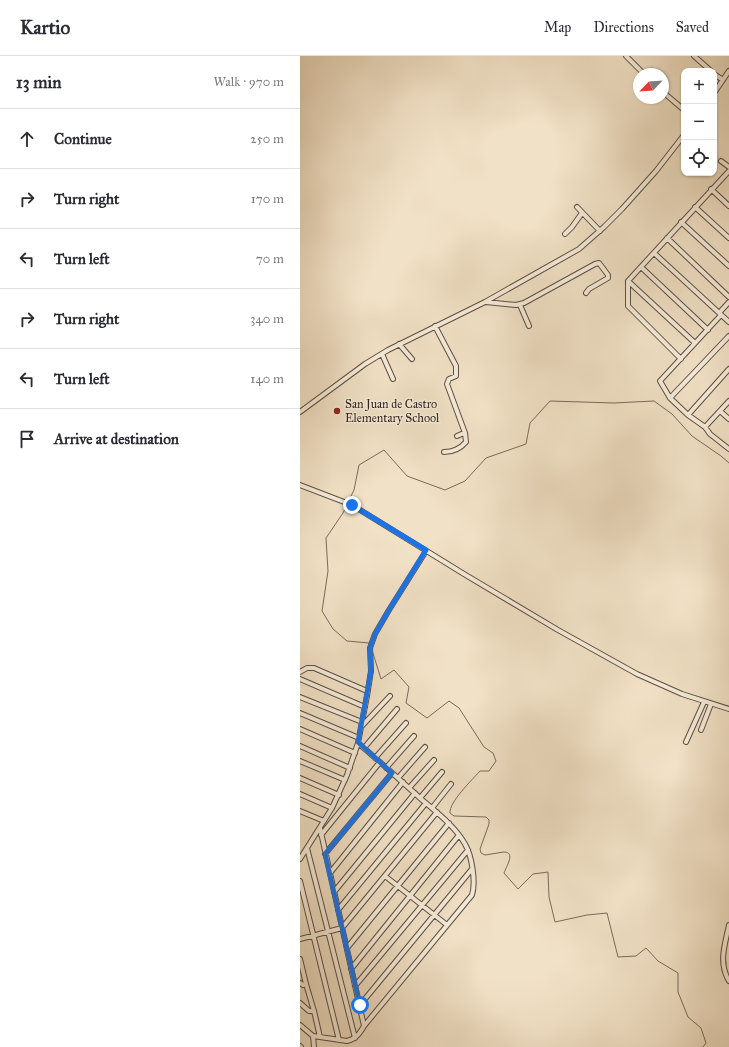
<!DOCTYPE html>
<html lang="en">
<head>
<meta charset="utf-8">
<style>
  body { margin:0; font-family:"IM FELL Great Primer",serif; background:#f7f7f7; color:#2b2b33 }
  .controls { position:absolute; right:12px; top:12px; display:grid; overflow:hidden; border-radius:8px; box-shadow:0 1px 3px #0004 }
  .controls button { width:36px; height:36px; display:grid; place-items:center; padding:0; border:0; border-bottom:1px solid #e1e1e2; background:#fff; color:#2b2b33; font:20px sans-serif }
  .compass { position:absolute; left:333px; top:12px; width:36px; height:36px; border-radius:50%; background:#fff; box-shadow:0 1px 3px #0004; rotate:245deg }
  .stop { position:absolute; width:12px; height:12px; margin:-9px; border:3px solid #1a73e8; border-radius:50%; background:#fff }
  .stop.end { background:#1a73e8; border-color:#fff; box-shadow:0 1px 4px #0008 }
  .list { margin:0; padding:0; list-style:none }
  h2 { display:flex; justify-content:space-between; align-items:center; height:52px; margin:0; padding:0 16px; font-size:17px }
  h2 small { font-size:13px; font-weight:400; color:#7c7c81 }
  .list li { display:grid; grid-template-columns:26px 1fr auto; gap:12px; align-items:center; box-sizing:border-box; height:60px; padding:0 16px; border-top:1px solid #e1e1e2 }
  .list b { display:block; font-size:15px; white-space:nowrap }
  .list em { font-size:13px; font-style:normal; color:#7c7c81 }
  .icon { flex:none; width:22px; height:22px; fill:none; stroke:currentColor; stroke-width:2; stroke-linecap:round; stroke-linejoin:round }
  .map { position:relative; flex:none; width:429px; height:991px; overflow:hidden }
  header { display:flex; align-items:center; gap:24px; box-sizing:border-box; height:56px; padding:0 20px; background:#fff; border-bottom:1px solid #e1e1e2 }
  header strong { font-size:19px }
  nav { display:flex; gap:22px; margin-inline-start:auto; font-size:14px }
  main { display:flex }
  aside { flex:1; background:#fff }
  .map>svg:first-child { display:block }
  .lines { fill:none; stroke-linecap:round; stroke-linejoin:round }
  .stream { stroke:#786b5c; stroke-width:1 }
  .minor-casing { stroke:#5b4f43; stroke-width:6 }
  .minor { stroke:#f6ecda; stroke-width:4 }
  .route { stroke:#1a73e8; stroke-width:5 }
  .poi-dot { fill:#8f2418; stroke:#f6ecda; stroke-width:1.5 }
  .labels { text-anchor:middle; stroke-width:3; stroke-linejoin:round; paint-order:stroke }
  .poi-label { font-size:12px; fill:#291e17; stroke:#f6ecda; text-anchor:start }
</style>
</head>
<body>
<header>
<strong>Kartio</strong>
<nav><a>Map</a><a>Directions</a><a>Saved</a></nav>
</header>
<main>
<aside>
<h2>13 min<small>Walk · 970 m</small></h2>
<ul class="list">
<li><svg class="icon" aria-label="ahead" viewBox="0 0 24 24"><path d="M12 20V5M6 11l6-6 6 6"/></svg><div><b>Continue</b></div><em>250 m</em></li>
<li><svg class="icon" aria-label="right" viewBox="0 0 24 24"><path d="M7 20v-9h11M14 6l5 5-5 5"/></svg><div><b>Turn right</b></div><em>170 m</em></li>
<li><svg class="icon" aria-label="left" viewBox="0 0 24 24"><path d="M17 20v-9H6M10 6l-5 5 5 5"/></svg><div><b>Turn left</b></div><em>70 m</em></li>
<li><svg class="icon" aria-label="right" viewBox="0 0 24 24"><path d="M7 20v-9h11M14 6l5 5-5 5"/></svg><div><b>Turn right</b></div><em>340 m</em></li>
<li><svg class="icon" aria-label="left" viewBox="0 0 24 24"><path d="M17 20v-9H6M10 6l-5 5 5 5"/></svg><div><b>Turn left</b></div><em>140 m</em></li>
<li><svg class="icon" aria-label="arrive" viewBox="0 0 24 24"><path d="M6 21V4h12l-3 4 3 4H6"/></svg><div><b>Arrive at destination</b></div></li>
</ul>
</aside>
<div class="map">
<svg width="429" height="991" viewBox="0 0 429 991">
  <rect width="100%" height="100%" fill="#f1e1c6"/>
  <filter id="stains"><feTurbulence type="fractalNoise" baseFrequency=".005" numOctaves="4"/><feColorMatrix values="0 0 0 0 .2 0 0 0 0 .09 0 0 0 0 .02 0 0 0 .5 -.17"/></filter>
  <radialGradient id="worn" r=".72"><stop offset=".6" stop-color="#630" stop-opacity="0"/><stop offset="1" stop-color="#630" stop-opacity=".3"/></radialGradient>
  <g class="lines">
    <!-- stream -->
    <path class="stream" d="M48 446 54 434 59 409 84 394 107 420 145 434 165 425 186 402 226 388 230 367 250 345 314 347 354 345 372 358 392 380 421 400 429 407
      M47 449 43 457 26 482 28 515 22 555 33 573 47 585 69 587
      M72 594 81 623 94 614 109 631 106 647 127 662 149 645 159 652 184 691 193 697 196 705 189 715H180C172 724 149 746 150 757L154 760 186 761 189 764V768L180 793 181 797 185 799 204 796C216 796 206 811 204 817L218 833 233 818 248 816 249 841 255 866 287 859 307 857 318 901 336 900 346 892 358 905 378 917V936L388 961 401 972 406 987 403 991"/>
    <defs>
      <path id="minor" d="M326 0 344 18
        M394 0 411 15
        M414 18 423 24
        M363 36 384 54
        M414 37 429 15
        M421 105 429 111
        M411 133 429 150
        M277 151 300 175
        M395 151 429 182
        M381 166 429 210
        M265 178 272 171 282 157
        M367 182 429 241
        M354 197 429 266
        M341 211 408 274
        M328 225 395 287
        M186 246 216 249 224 247 295 208 299 207 308 219V222L289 233 286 237
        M220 249 229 270
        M419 257 429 246
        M421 259 360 325 370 342 388 359 405 371 410 378 429 393
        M135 270 156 310V320L149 323 147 328 165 377 166 386C160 393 153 396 144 396
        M99 288 112 303
        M82 298 93 323
        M381 303 328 250V225L429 115
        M370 342 429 280
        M420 355 429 363
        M0 356 65 308 88 294 185 246 279 193 304 171 322 153 356 115 384 79
        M388 359 429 313
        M405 371 429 345
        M157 380 164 377
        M0 429 52 449 164 518 258 574 337 618 382 638 429 653
        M0 616 7 612H14L67 635
        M0 623 65 651
        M0 641 62 666
        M0 657 59 682
        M61 671 90 640
        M0 673 55 697
        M401 674 411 648
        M386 686 404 646
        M0 690 50 712
        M64 692 97 653
        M75 702 106 667
        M0 705 45 724
        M86 712 114 680
        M0 722 39 739
        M98 722 125 691
        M109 732 134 704
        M0 738 32 752
        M120 742 142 716
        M132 752 151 728
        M0 755 24 765
        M20 772 64 970
        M21 779 80 706
        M7 792 55 982
        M25 798 92 717
        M0 803 32 752 47 719 58 687 67 640 71 615 70 592 75 578 89 554 126 495
        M30 817 103 726
        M85 820 147 869
        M0 825 39 984
        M34 836 115 737
        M38 854 126 747
        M429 869C425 889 418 906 429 925
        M0 883 42 872 137 756
        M47 892 149 767
        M0 903 6 928 3 929 0 927
        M51 913 159 779
        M55 930 168 794
        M0 947 9 955H14L6 928
        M60 949 172 813
        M14 955 20 981
        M0 969 13 980
        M0 990 1 991
        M14 991 13 980 47 985C56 983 60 977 64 970L172 839C176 826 172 800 165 788 155 770 136 756 120 742 99 723 79 705 58 687"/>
    </defs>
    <!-- minor casing -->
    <use href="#minor" class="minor-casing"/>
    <!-- minor -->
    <use href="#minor" class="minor"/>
  </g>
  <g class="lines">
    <!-- route -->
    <path class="route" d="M52 449 126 494 89 554 75 578 70 592 71 615 58 686 92 717 25 798 60 949"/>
  </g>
  <!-- markers -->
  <circle class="poi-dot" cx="37" cy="355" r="4"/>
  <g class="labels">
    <!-- poi labels -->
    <g class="poi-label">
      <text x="45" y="352">San Juan de Castro<tspan x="45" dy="14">Elementary School</tspan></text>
    </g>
  </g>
  <rect width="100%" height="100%" filter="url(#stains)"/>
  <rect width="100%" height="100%" fill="url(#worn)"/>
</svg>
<div class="controls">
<button>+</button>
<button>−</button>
<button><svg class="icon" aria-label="locate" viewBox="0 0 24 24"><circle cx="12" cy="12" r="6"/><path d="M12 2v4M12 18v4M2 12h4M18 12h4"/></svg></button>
</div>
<svg class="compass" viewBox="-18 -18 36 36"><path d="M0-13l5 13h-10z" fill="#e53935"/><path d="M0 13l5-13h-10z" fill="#7c7c81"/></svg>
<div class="stop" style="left:60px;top:949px"></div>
<div class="stop end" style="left:52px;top:449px"></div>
</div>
</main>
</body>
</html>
